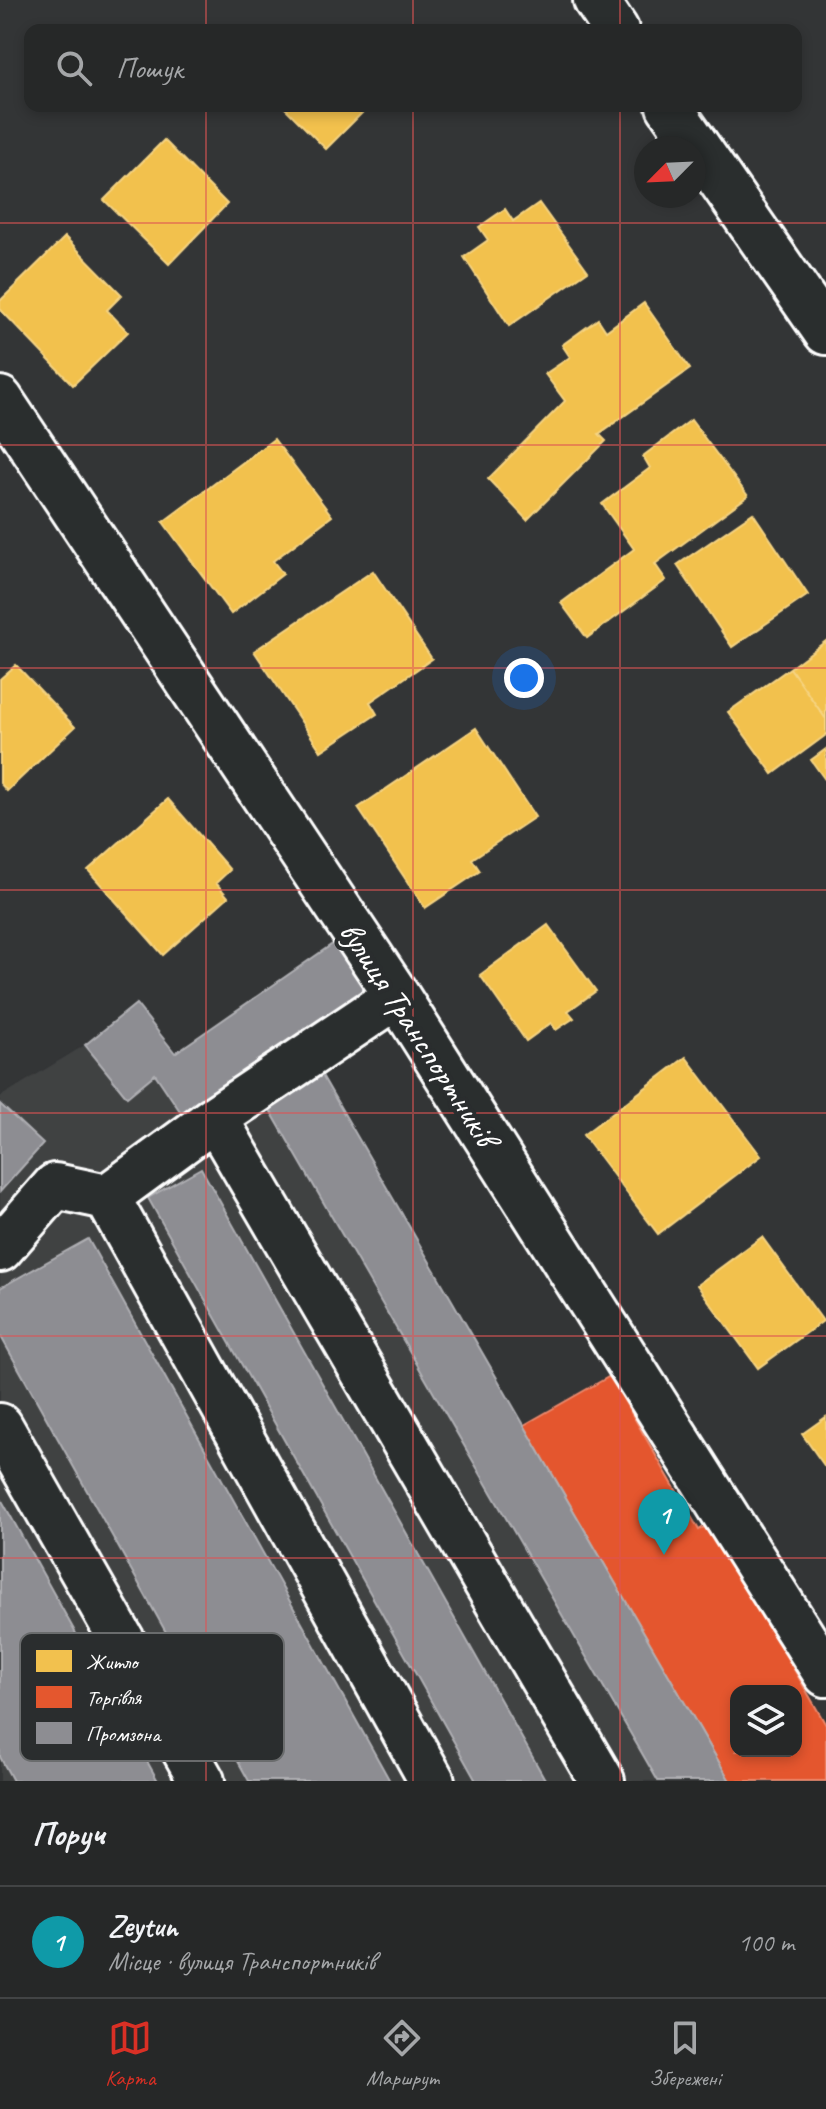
<!DOCTYPE html>
<html lang="uk">
<head>
<meta charset="utf-8">
<style>
  body { margin:0; font-family:Caveat,sans-serif; background:#323434; color:#f1f3f6 }
  .controls { position:absolute; right:24px; bottom:24px; display:grid; overflow:hidden; border-radius:16px; box-shadow:0 4px 12px #0003 }
  .controls button { width:72px; height:72px; display:grid; place-items:center; padding:0; border:0; border-bottom:2px solid #424445; background:#262828; color:#f1f3f6; font:40px sans-serif }
  .compass { position:absolute; left:634px; top:136px; width:72px; height:72px; border-radius:50%; background:#262828; box-shadow:0 4px 12px #0003; rotate:246deg }
  .you { position:absolute; left:524px; top:678px; width:28px; height:28px; margin:-20px; border:6px solid #fff; border-radius:50%; background:#1a73e8; box-shadow:0 0 0 12px #1a73e833 }
  .badge { display:grid; place-items:center; width:52px; height:52px; border-radius:50%; background:#d93025; color:#fff; font-size:26px; font-weight:700 }
  .pin { position:absolute; translate:-50% -66px; filter:drop-shadow(0 2px 4px #0008) }
  .pin::after { content:''; position:absolute; top:42px; width:28px; height:24px; background:inherit; clip-path:polygon(0 0,100% 0,50% 100%) }
  .list { margin:0; padding:0; list-style:none }
  h2 { display:flex; justify-content:space-between; align-items:center; height:104px; margin:0; padding:0 32px; font-size:34px }
  h2 small { font-size:26px; font-weight:400; color:#a4a6a8 }
  .list li { display:grid; grid-template-columns:52px 1fr auto; gap:24px; align-items:center; box-sizing:border-box; height:112px; padding:0 32px; border-top:2px solid #424445 }
  .list b { display:block; font-size:30px; white-space:nowrap }
  .list p { margin:0; font-size:26px; white-space:nowrap; color:#a4a6a8 }
  .list em { font-size:26px; font-style:normal; color:#a4a6a8 }
  .icon { flex:none; width:44px; height:44px; fill:none; stroke:currentColor; stroke-width:2; stroke-linecap:round; stroke-linejoin:round }
  .map { position:relative; flex:none; width:826px; height:1781px; overflow:hidden }
  .search { position:absolute; background:#262828; box-shadow:0 4px 12px #0003; left:24px; right:24px; top:24px; height:88px; display:flex; align-items:center; gap:20px; box-sizing:border-box; padding:0 28px; border-radius:16px; color:#a4a6a8; font-size:30px }
  .sheet { height:216px; background:#262828 }
  nav { display:flex; justify-content:space-around; align-items:center; box-sizing:border-box; height:112px; border-top:2px solid #424445; background:#262828; font-size:22px; color:#a4a6a8 }
  nav a { display:grid; justify-items:center; gap:4px }
  nav .on { color:#d93025 }
  .map>svg:first-child { display:block }
  .built { fill:#404243 }
  .homes { fill:#f2c14e; stroke:#f6d483; stroke-width:2 }
  .shops { fill:#e4572e; stroke:#ec896d; stroke-width:2; fill-rule:evenodd }
  .industry { fill:#8d8d92; stroke:#afafb3; stroke-width:2 }
  .lines { fill:none; stroke-linecap:round; stroke-linejoin:round }
  .minor-casing { stroke:#fff; stroke-width:50 }
  .major-casing { stroke:#fff; stroke-width:50 }
  .minor { stroke:#2a2d2e; stroke-width:44 }
  .major { stroke:#2a2d2e; stroke-width:44 }
  .grid { fill:none; stroke:#de5353; stroke-width:2; stroke-opacity:0.55 }
  .labels { text-anchor:middle; stroke-width:8; stroke-linejoin:round; paint-order:stroke }
  .street-label { font-size:34px; fill:#fff; stroke:#2a2d2e }
  .key { fill:#2a2d2e; stroke:#6a6c6d; stroke-width:2 }
  .key-label { font-size:22px; fill:#fff }
</style>
</head>
<body>
<div class="map">
<svg width="826" height="1781" viewBox="0 0 826 1781">
  <rect width="100%" height="100%" fill="#333536"/>
  <filter id="ink" filterUnits="userSpaceOnUse"><feTurbulence type="fractalNoise" baseFrequency=".0125" numOctaves="2"/><feDisplacementMap in="SourceGraphic" scale="16" xChannelSelector="R" yChannelSelector="G"/><feConvolveMatrix kernelMatrix="1 2 1 2 8 2 1 2 1" color-interpolation-filters="sRGB"/></filter>
  <g filter="url(#ink)">
    <!-- built -->
    <path class="built" d="M85 1045 175 1053 320 1072 730 1781H0V1097Z"/>
    <!-- homes -->
    <path class="homes" d="M283 106H369L326 149Z
      M164 140 227 204 169 264 104 200Z
      M539 203 588 271 509 326 464 257 488 240 479 227 505 209 513 221Z
      M65 237 122 295 107 310 128 332 73 385 0 309V301Z
      M644 303 690 369 599 434 606 441 527 520 488 479 565 401 545 374 570 357 562 345 598 319 606 331Z
      M691 420 748 496 655 564 666 580 587 638 561 603 634 549 602 504 650 468 643 456Z
      M274 439 332 516 273 561 283 574 231 614 163 522Z
      M753 513 808 595 732 647 677 565Z
      M373 571 432 659 370 702 377 714 321 751 254 651Z
      M826 641V719L790 668Z
      M16 665 75 727 7 791 0 783V679Z
      M790 668 826 719V735L773 774 728 712Z
      M476 728 535 817 472 859 480 871 425 908 358 808Z
      M826 749V781L811 760Z
      M168 799 230 870 216 883 228 897 163 955 88 870Z
      M548 925 596 991 568 1011 574 1018 556 1030 551 1023 526 1041 480 975Z
      M686 1057 761 1156 658 1234 583 1135Z
      M762 1237 823 1321 758 1368 697 1285Z
      M826 1417V1468L802 1434Z"/>
    <!-- shops -->
    <path class="shops" d="M610 1376 699 1530 710 1523 826 1725V1781H730L524 1425ZM736 1691H796V1751H736Z"/>
    <!-- industry -->
    <path class="industry" d="M337 941 370 990 184 1117 155 1074 127 1097 85 1045 136 1004 175 1053Z
      M320 1072 613 1579 730 1781H658L266 1103Z
      M0 1104 43 1144 0 1192Z
      M201 1168 546 1781H476L148 1198Z
      M88 1239 390 1781H249L0 1335V1288Z
      M0 1497 158 1781H13L0 1757Z"/>
    <g class="lines">
      <defs>
        <path id="minor" d="M0 399 397 996 826 1674
          M215 1118 602 1781
          M107 1197 432 1781
          M0 1249 55 1186 107 1197 215 1118 397 996
          M0 1426 202 1781"/>
        <path id="major" d="M596 0 616 30
          M669 106 826 332"/>
      </defs>
      <!-- minor casing -->
      <use href="#minor" class="minor-casing"/>
      <!-- major casing -->
      <use href="#major" class="major-casing"/>
      <!-- minor -->
      <use href="#minor" class="minor"/>
      <!-- major -->
      <use href="#major" class="major"/>
    </g>
  </g>
  <!-- grid -->
  <path class="grid" d="M206 0V30M413 0V30M620 0V30M206 106V1781M413 106V1781M620 106V1781M0 223H826M0 445H826M0 668H826M0 890H826M0 1113H826M0 1336H826M0 1558H826"/>
  <g class="labels">
    <!-- street labels -->
    <g class="street-label">
      <text transform="translate(419 1033) rotate(57)" y="12">вулиця Транспортників</text>
    </g>
  </g>
  <!-- legend -->
  <rect x="20" y="1633" width="264" height="128" rx="12" class="key"/>
  <rect x="36" y="1650" width="36" height="22" fill="#f2c14e"/>
  <rect x="36" y="1686" width="36" height="22" fill="#e4572e"/>
  <rect x="36" y="1722" width="36" height="22" fill="#8d8d92"/>
  <g class="key-label">
    <text x="86" y="1669">Житло</text>
    <text x="86" y="1705">Торгівля</text>
    <text x="86" y="1741">Промзона</text>
  </g>
</svg>
<div class="controls">
<button><svg class="icon" aria-label="layers" viewBox="0 0 24 24"><path d="M12 4l9 5-9 5-9-5zM3 14l9 5 9-5"/></svg></button>
</div>
<svg class="compass" viewBox="-18 -18 36 36"><path d="M0-13l5 13h-10z" fill="#e53935"/><path d="M0 13l5-13h-10z" fill="#a4a6a8"/></svg>
<div class="you"></div>
<div class="pin badge" style="left:664px;top:1555px;background:#0f9aa8">1</div>
<div class="search"><svg class="icon" aria-label="search" viewBox="0 0 24 24"><circle cx="10" cy="10" r="6"/><path d="M15 15l6 6"/></svg>Пошук</div>
</div>
<section class="sheet">
<h2>Поруч<small></small></h2>
<ul class="list">
<li><span class="badge" style="background:#0f9aa8">1</span><div><b>Zeytun</b><p>Місце · вулиця Транспортників</p></div><em>100 m</em></li>
</ul>
</section>
<nav>
<a class="on"><svg class="icon" aria-label="map" viewBox="0 0 24 24"><path d="M3 6l6-2 6 2 6-2v14l-6 2-6-2-6 2zM9 4v14M15 6v14"/></svg>Карта</a>
<a><svg class="icon" aria-label="directions" viewBox="0 0 24 24"><path d="M12 3l9 9-9 9-9-9zM9 14v-3h6M13 9l2 2-2 2"/></svg>Маршрут</a>
<a><svg class="icon" aria-label="saved" viewBox="0 0 24 24"><path d="M7 4h10v16l-5-4-5 4z"/></svg>Збережені</a>
</nav>
</body>
</html>
